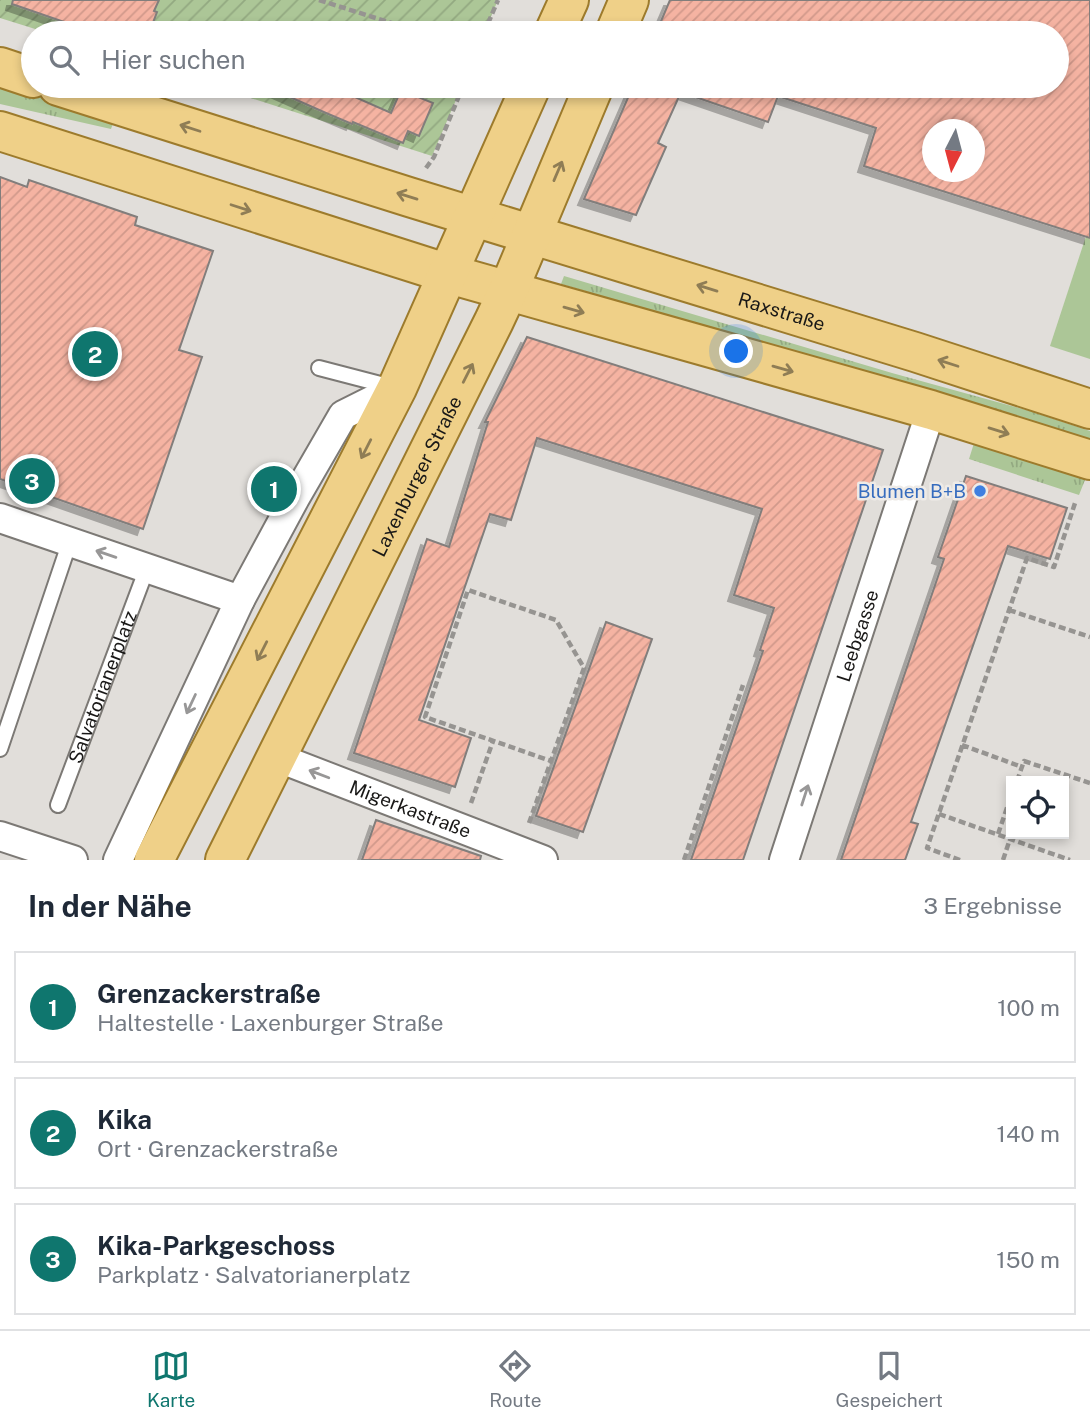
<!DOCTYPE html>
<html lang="de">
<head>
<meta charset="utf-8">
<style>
  body { margin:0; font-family:"Public Sans",sans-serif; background:#f2f2f3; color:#1f2937 }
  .controls { position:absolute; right:21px; bottom:21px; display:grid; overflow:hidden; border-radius:0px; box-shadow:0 4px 10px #0003 }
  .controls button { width:63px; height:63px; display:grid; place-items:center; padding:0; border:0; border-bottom:2px solid #e0e1e3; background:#fff; color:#1f2937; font:35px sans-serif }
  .compass { position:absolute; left:922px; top:119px; width:63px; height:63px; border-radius:50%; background:#fff; box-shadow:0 4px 10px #0003; rotate:186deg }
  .you { position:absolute; left:737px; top:352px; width:24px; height:24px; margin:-18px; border:5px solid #fff; border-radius:50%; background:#1a73e8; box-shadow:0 0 0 10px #1a73e833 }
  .badge { display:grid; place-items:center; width:46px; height:46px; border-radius:50%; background:#0f766e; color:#fff; font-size:23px; font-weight:700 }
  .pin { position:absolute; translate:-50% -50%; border:4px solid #fff; box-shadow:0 2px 7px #0006 }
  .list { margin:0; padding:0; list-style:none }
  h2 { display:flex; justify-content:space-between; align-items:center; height:91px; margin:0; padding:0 28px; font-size:30px }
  h2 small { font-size:23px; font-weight:400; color:#747a83 }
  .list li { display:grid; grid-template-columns:46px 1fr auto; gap:21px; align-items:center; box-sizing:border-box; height:112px; margin:0 14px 14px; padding:0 14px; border:2px solid #e0e1e3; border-radius:0px }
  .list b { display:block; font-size:26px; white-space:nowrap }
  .list p { margin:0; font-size:23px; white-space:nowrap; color:#747a83 }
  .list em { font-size:23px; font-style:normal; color:#747a83 }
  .icon { flex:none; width:38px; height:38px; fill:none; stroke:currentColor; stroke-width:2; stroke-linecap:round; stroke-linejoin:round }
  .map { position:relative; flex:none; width:1090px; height:860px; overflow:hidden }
  .search { position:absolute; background:#fff; box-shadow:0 4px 10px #0003; left:21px; right:21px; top:21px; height:77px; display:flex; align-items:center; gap:18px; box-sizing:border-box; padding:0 24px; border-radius:38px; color:#747a83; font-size:26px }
  .sheet { height:469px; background:#fff }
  nav { display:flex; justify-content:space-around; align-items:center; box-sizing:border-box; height:98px; border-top:2px solid #e0e1e3; background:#fff; font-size:19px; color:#747a83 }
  nav a { display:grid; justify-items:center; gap:4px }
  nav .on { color:#0f766e }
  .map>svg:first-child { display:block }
  .grass { fill:url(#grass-tufts) }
  .garden { fill:url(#garden-furrows) }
  .pitch { fill:#acc697 }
  .building { fill:url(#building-hatch); stroke:#827e7c; stroke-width:2; fill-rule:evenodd; filter:url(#shadow) }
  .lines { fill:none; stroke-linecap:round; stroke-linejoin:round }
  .service-casing { stroke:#7c7975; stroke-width:18 }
  .minor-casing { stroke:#7c7975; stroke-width:32 }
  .primary-casing { stroke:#9d7b2c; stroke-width:42 }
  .path { stroke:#969491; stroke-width:4.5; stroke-dasharray:7 3.5; stroke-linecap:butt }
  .service { stroke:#fff; stroke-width:14 }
  .minor { stroke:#fff; stroke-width:28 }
  .primary { stroke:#efd088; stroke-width:38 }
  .oneway { stroke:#8f7d55 }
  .oneway2 { stroke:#989797 }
  .shop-dot { fill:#3f7fe0; stroke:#eeebe7; stroke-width:2.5 }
  .labels { text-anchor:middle; stroke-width:5; stroke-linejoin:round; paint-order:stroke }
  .street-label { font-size:19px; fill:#191817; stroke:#eeebe7 }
  .shop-label { font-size:19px; fill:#366cbe; stroke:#eeebe7; text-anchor:end }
</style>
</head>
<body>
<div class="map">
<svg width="1090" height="860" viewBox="0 0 1090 860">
  <defs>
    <pattern id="grass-tufts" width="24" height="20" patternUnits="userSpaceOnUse" patternTransform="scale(1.75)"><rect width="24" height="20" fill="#acc697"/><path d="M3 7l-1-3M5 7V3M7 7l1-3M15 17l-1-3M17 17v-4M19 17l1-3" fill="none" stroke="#93a981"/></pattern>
    <pattern id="garden-furrows" width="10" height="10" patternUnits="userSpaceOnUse" patternTransform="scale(1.75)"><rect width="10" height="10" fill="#acc697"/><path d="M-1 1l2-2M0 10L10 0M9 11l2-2" fill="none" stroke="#93a981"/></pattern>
    <pattern id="building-hatch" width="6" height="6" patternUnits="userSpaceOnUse" patternTransform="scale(1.75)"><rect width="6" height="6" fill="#f5b3a2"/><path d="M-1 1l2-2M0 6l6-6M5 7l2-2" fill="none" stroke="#d1998b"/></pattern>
    <filter id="shadow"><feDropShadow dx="-6" dy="6" stdDeviation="0" flood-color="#0004"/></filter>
  </defs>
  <rect width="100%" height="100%" fill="#e1deda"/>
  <!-- grass -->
  <path class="grass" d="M0 82 115 118 111 129 0 104Z
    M564 276 892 373 1030 411 1090 431V442L1014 417 561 284Z
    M975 440 1087 475 1079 495 969 459Z"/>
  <!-- garden -->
  <path class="garden" d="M0 0H498L484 33H48L0 18Z
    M213 86H462L432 156Z"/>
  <!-- pitch -->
  <path class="pitch" d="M1090 224V359L1050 346Z"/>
  <!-- building -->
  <path class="building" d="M13 0H159L154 11 157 12 149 33H96L12 4Z
    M670 0H1090V238L864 166 876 128 778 96 768 122 681 92 658 143 666 147 636 215 584 199 633 86H1057V33H656ZM933 130H975V172H933Z
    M265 86H330L391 113 401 90 433 103 419 136 408 131 403 143 353 122 352 124 326 113Z
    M0 177 27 187 29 180 137 217 135 225 213 251 179 350 202 357 143 529 0 479Z
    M527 337 883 450 743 860H691L763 651 760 650 774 608 734 595 762 509 537 438 511 520 490 514 419 720 471 738 455 787 354 753 427 539 449 547 488 422H485Z
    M966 476 1067 508 1050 559 1008 546 911 822 918 824 905 860H841L944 559 938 557Z
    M606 622 652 639 583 832 536 816Z
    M376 820 481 856 480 860H362Z"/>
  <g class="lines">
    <defs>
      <g id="service">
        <path d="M319 368 392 387"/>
        <path d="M0 749 70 541"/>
        <path id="s1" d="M58 805 147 568"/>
      </g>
      <g id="minor">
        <path d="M0 518 240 600"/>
        <path id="s2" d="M276 757 543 860"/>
        <path d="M0 836 73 860"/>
        <path d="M118 860 240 600 295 498 343 415 397 388"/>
        <path id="s3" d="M784 860 931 410"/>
      </g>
      <g id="primary">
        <path d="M554 33 569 0"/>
        <path d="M615 33 629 0"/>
        <path d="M0 67 33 78"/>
        <path id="s4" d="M58 86 409 197 915 352 1090 409"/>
        <path d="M0 131 449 274 931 410 1090 460"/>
        <path d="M154 860 397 388 531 86"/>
        <path id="s5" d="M225 860 494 321 508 291 594 86"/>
      </g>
    </defs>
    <!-- service casing -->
    <use href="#service" class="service-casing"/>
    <!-- minor casing -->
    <use href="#minor" class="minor-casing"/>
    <!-- primary casing -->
    <use href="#primary" class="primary-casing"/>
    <!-- path -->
    <path class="path" d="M319 0 423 33
      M484 33 498 0
      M426 168 434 157 463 86
      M1009 610 1090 637
      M962 745 1022 767
      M1017 781 1024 761 1090 783
      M471 803 493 741
      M939 814 1070 860
      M529 823 584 668 556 620 468 590 425 717 551 761
      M998 834 1011 796
      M684 860 743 685
      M960 860 927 848 1027 558 1054 567 1075 503
      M1003 860 1010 839"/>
    <!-- service -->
    <use href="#service" class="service"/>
    <!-- minor -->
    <use href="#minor" class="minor"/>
    <!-- primary -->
    <use href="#primary" class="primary"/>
  </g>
  <!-- one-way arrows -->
  <defs><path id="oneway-shaft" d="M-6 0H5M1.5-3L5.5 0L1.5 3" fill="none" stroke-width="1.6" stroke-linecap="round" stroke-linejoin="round" transform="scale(1.75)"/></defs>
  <g class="oneway">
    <use href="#oneway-shaft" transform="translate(190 128) rotate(-162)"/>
    <use href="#oneway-shaft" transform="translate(558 171) rotate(-67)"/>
    <use href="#oneway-shaft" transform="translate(407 196) rotate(-163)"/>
    <use href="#oneway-shaft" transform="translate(241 208) rotate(18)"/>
    <use href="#oneway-shaft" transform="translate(707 288) rotate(-163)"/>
    <use href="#oneway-shaft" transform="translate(574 310) rotate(16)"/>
    <use href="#oneway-shaft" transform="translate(948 363) rotate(-162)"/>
    <use href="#oneway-shaft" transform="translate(783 369) rotate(16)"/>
    <use href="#oneway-shaft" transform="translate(468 373) rotate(-63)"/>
    <use href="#oneway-shaft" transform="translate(999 431) rotate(17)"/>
    <use href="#oneway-shaft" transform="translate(366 449) rotate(117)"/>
    <use href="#oneway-shaft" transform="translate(262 651) rotate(117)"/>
  </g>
  <g class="oneway2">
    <use href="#oneway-shaft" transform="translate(106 554) rotate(-161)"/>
    <use href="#oneway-shaft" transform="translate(191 704) rotate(115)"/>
    <use href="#oneway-shaft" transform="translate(319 774) rotate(-159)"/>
    <use href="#oneway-shaft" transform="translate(805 795) rotate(-72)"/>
  </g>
  <!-- markers -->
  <circle class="shop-dot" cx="980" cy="491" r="7"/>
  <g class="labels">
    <!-- street labels -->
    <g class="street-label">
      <text dy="7" stroke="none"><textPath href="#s4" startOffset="758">Raxstraße</textPath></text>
      <text dy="7" stroke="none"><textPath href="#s5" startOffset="429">Laxenburger Straße</textPath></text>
      <text dy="7" stroke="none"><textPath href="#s3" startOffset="236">Leebgasse</textPath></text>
      <text dy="7" stroke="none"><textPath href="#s1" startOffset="126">Salvatorianerplatz</textPath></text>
      <text dy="7" stroke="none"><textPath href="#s2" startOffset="144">Migerkastraße</textPath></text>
    </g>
    <!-- shop labels -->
    <g class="shop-label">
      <text x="966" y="498">Blumen B+B</text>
    </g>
  </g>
</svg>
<div class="controls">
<button><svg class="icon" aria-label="locate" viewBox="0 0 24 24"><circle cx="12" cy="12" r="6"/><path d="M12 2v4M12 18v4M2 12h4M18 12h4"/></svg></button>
</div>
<svg class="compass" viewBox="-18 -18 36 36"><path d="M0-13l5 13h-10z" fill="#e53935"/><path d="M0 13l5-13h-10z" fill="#747a83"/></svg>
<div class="you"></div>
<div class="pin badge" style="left:274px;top:489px">1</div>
<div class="pin badge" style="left:95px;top:354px">2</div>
<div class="pin badge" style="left:32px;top:481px">3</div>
<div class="search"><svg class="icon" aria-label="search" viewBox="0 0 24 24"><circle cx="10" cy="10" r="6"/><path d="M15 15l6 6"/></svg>Hier suchen</div>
</div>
<section class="sheet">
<h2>In der Nähe<small>3 Ergebnisse</small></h2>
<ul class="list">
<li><span class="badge">1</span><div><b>Grenzackerstraße</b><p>Haltestelle · Laxenburger Straße</p></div><em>100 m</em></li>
<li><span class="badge">2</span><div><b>Kika</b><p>Ort · Grenzackerstraße</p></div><em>140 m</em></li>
<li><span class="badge">3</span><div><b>Kika-Parkgeschoss</b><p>Parkplatz · Salvatorianerplatz</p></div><em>150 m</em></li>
</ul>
</section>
<nav>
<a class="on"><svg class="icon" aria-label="map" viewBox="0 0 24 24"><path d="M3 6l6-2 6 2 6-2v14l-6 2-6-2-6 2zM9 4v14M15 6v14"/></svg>Karte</a>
<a><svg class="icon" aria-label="directions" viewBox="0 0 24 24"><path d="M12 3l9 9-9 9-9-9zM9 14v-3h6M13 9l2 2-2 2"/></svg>Route</a>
<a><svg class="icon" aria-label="saved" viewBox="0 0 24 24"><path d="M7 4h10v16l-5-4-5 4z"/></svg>Gespeichert</a>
</nav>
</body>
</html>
